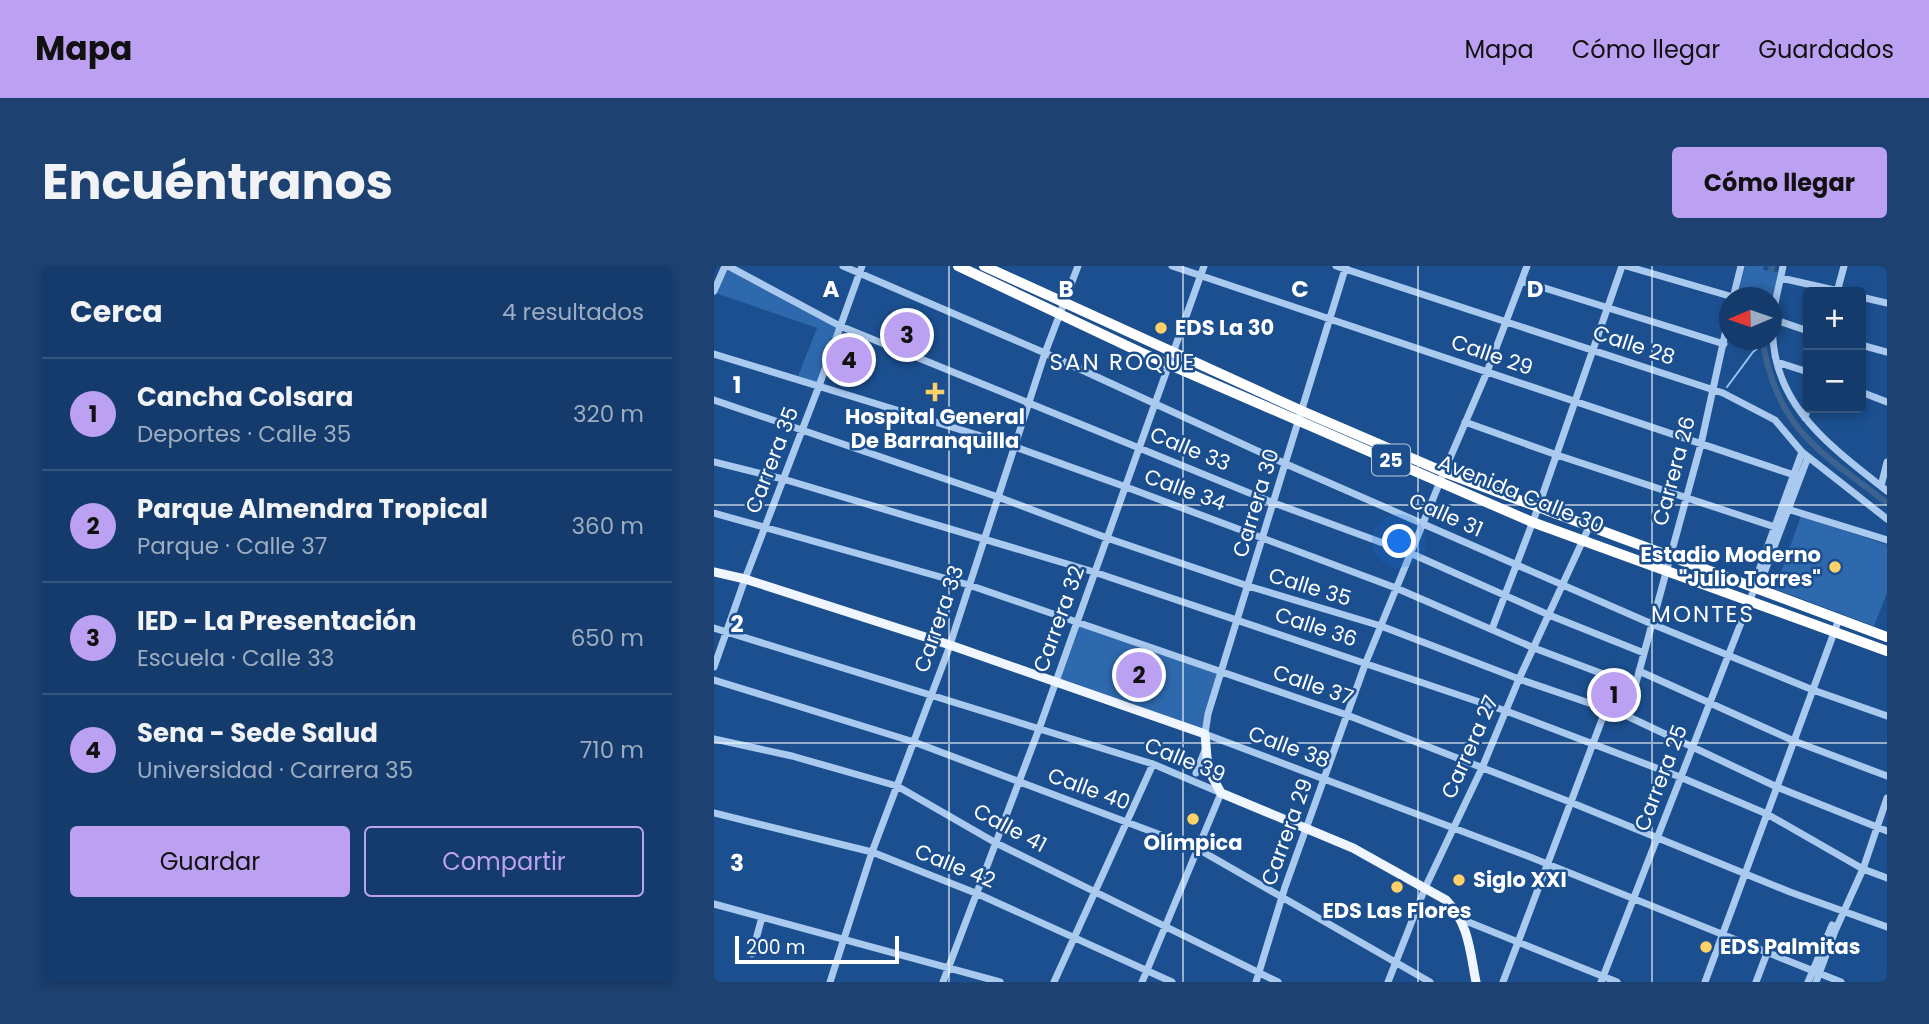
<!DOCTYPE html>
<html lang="es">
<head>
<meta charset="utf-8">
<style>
  body { margin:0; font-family:Poppins,sans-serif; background:#1d4271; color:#f1f3f6 }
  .controls { position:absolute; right:21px; top:21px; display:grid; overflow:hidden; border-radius:7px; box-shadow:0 4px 10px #0003 }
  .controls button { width:63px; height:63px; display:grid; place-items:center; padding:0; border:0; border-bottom:2px solid #33557e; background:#143b6b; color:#f1f3f6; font:35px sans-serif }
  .compass { position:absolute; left:1005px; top:21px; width:63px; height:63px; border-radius:50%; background:#143b6b; box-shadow:0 4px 10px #0003; rotate:268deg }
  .scale { position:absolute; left:21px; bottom:18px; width:164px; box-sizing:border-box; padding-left:7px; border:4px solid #fff; border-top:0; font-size:19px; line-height:24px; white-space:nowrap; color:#fff; -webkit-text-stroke:5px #1b4f8f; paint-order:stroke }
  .you { position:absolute; left:686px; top:276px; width:24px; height:24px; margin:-18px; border:5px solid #fff; border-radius:50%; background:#1a73e8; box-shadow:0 0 0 10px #1a73e833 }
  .badge { display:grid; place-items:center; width:46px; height:46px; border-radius:50%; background:#bca0f2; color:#111; font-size:23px; font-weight:700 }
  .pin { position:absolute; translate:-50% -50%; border:4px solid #fff; box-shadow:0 2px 7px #0006 }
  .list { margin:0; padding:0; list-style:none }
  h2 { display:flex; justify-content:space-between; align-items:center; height:91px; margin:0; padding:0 28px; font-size:30px }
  h2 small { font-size:23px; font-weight:400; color:#9dadc1 }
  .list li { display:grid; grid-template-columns:46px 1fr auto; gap:21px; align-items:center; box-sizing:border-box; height:112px; padding:0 28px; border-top:2px solid #33557e }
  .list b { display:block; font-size:26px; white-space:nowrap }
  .list p { margin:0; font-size:23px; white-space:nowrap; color:#9dadc1 }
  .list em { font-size:23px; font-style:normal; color:#9dadc1 }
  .actions { display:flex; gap:14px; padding:21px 28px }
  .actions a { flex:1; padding:16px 0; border:2px solid #bca0f2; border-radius:7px; text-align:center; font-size:24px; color:#bca0f2 }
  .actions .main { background:#bca0f2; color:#111 }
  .map { position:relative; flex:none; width:1173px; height:716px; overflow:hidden; border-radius:7px }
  header { display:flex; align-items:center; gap:42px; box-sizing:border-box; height:98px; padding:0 35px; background:#bca0f2; color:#111 }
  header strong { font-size:33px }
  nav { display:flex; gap:38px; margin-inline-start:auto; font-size:24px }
  .intro { display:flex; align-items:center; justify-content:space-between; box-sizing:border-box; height:168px; padding:0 42px }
  h1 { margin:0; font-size:49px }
  .button { padding:18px 32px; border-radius:7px; background:#bca0f2; color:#111; font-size:24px; font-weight:700 }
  main { display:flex; gap:42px; padding:0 42px }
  aside { flex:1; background:#143b6b; border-radius:7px; box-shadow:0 4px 10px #0003 }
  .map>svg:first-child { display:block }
  .green { fill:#2e69ad }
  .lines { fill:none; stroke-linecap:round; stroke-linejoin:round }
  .stream { stroke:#9cc4f0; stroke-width:2 }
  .canal { stroke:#3c6290; stroke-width:6 }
  .minor { stroke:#a9c9ee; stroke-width:7 }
  .major { stroke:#f0f6ff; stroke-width:9 }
  .highway { stroke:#fff; stroke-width:10 }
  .grid { fill:none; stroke:#fff; stroke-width:2; stroke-opacity:0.55 }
  .poi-dot { fill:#ffd166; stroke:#1b4f8f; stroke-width:2.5 }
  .labels { text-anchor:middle; stroke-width:5; stroke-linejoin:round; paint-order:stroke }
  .shield { fill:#1b4f8f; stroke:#bbcadd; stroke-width:2 }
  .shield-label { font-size:19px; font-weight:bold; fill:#fff }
  .poi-label { font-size:21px; font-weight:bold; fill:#fff; stroke:#1b4f8f; text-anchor:start }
  .street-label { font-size:21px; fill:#fff; stroke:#1b4f8f }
  .neighbourhood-label { font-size:23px; letter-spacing:2px; fill:#fff; stroke:#1b4f8f }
  .grid-label { font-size:23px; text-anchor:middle; font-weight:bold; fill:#fff; stroke:#1b4f8f; stroke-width:5; stroke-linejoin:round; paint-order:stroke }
</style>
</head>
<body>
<header>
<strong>Mapa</strong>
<nav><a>Mapa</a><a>Cómo llegar</a><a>Guardados</a></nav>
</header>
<div class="intro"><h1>Encuéntranos</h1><a class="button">Cómo llegar</a></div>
<main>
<aside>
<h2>Cerca<small>4 resultados</small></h2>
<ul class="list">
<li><span class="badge">1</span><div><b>Cancha Colsara</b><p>Deportes · Calle 35</p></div><em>320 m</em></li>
<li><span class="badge">2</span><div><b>Parque Almendra Tropical</b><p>Parque · Calle 37</p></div><em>360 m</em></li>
<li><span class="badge">3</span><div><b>IED - La Presentación</b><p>Escuela · Calle 33</p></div><em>650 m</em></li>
<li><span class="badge">4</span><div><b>Sena - Sede Salud</b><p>Universidad · Carrera 35</p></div><em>710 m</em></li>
</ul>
<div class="actions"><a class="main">Guardar</a><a>Compartir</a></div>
</aside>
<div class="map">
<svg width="1173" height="716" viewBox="0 0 1173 716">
  <rect width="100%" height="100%" fill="#1b4f8f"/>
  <!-- green -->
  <path class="green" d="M1031 0H1050L1049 4 1064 6 1058 36V32L1024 31Z
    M13 2 126 60 105 120 83 113 103 62 2 27Z
    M1087 250 1173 279V327L1160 360 1061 323Z
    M362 355 508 406 491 468 340 417Z
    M887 408 921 420 913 450 879 438Z"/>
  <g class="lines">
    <!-- stream -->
    <path class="stream" d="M1013 121 1039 86 1049 78"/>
    <!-- canal -->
    <path class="canal" d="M1057 4 1058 0
      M1049 78C1065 167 1108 186 1173 237"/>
    <!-- minor -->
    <path class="minor" d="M14 0 126 60 560 237 696 287 835 349 930 387
      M129 0 331 87 572 198 938 358 1099 424 1173 450
      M458 0 1086 211
      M622 0 1009 127 1061 154 1088 186 1173 253
      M632 0 494 448 491 468 811 589 1127 716
      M912 0 1019 31
      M1069 0C1066 17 1060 36 1059 53 1053 136 1116 180 1173 225
      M1067 12 1129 26
      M808 15 1010 78
      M0 25 11 0
      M1123 26 1130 0
      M1147 31 1173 37
      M1019 32 1027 0
      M1059 53 1094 65
      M1147 79 1173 86
      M0 88 293 178 412 221 682 322 820 382 921 420
      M1063 96 1094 106
      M1147 126 1173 136
      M0 134 284 231 393 272 534 320 667 360 805 413 913 450 1063 521 1173 565
      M1091 152 1094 139
      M751 156 843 189 1067 263
      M0 196 69 213 380 306 792 445 966 511 1053 548 1149 603 1173 612
      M1167 220 1173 196
      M1070 242 1173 274
      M0 247 255 319 633 449 856 536 1076 626 1173 661
      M1044 318 1049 310 1094 191
      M0 362 439 498 507 527 428 716
      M778 363 824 242 908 0
      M0 401 31 313 105 120 148 0
      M925 405 1080 475 1173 510
      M0 414 200 476 484 583 716 716
      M913 450 987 178 1015 50
      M0 473 78 490 183 520 282 577 564 716
      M482 507 491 484
      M0 547 158 586 264 628 458 716
      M0 638 286 716
      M747 653 903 716
      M38 688 48 651
      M116 716 158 586 234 385 331 87 364 0
      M229 716 325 463 490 0
      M340 716 439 498
      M542 716 571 621 652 396 730 206 773 106 813 0
      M674 716 711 622 768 502 805 413 875 261
      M789 716 892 443
      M887 716 1041 321 1044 307 1088 186
      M991 716 1125 353
      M1042 716 1053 687
      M1094 716 1118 659
      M1102 716 1121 665 1149 603 1173 532"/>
    <!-- major -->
    <path class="major" d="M0 306 31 313 236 379 491 468 494 503 507 527 639 582 732 634C755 657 756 686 762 716"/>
    <!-- highway -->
    <path class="highway" d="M244 0 426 86 818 256 1173 385
      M270 0 588 145 730 206 1173 371"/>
  </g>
  <!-- grid -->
  <path class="grid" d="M235 0V716M469 0V716M704 0V716M938 0V716M0 239H1173M0 477H1173"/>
  <!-- markers -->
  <g class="poi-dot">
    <circle cx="447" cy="62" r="7"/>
    <path d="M217.5 115.5h7v7h7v7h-7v7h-7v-7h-7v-7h7z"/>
    <circle cx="1121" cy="301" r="7"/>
    <circle cx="479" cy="553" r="7"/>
    <circle cx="745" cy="614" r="7"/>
    <circle cx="683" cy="621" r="7"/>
    <circle cx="992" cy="681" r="7"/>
  </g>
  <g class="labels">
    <!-- shield labels -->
    <rect class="shield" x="658" y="178.5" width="38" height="31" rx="5"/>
    <g class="shield-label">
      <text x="677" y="201">25</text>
    </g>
    <!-- poi labels -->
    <g class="poi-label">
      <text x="461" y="69">EDS La 30</text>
      <text x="221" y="158" text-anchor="middle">Hospital General<tspan x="221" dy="24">De Barranquilla</tspan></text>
      <text x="1107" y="296" text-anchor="end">Estadio Moderno<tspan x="1107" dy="24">"Julio Torres"</tspan></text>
      <text x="479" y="584" text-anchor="middle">Olímpica</text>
      <text x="759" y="621">Siglo XXI</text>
      <text x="683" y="652" text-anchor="middle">EDS Las Flores</text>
      <text x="1006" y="688">EDS Palmitas</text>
    </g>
    <!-- street labels -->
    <g class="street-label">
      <text transform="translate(920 79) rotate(18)" y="7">Calle 28</text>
      <text transform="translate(778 89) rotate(19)" y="7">Calle 29</text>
      <text transform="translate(476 183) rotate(22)" y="7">Calle 33</text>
      <text transform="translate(58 194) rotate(-69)" y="7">Carrera 35</text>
      <text transform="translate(960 205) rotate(-75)" y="7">Carrera 26</text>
      <text transform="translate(471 224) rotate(20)" y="7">Calle 34</text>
      <text transform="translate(807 228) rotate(22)" y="7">Avenida Calle 30</text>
      <text transform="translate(542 237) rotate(-73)" y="7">Carrera 30</text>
      <text transform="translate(732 249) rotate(24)" y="7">Calle 31</text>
      <text transform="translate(596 321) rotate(17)" y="7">Calle 35</text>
      <text transform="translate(225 353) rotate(-71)" y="7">Carrera 33</text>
      <text transform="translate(345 353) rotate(-70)" y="7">Carrera 32</text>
      <text transform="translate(602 361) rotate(18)" y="7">Calle 36</text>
      <text transform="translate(599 419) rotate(19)" y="7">Calle 37</text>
      <text transform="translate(575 481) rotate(20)" y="7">Calle 38</text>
      <text transform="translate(756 481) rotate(-66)" y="7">Carrera 27</text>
      <text transform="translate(471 494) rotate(22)" y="7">Calle 39</text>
      <text transform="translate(947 512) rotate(-69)" y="7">Carrera 25</text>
      <text transform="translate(375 523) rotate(20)" y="7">Calle 40</text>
      <text transform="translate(296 562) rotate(28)" y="7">Calle 41</text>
      <text transform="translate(573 566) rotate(-70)" y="7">Carrera 29</text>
      <text transform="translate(241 600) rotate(22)" y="7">Calle 42</text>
    </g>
    <!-- neighbourhood labels -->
    <g class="neighbourhood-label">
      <text x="409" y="104">SAN ROQUE</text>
      <text x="989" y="356">MONTES</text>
    </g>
  </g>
  <g class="grid-label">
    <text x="117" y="31">A</text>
    <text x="352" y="31">B</text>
    <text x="586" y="31">C</text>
    <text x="821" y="31">D</text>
    <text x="23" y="127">1</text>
    <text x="23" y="366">2</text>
    <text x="23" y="605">3</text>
  </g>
</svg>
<div class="controls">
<button>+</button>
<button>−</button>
</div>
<svg class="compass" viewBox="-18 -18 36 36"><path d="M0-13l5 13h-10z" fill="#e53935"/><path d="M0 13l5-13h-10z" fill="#9dadc1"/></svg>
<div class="scale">200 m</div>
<div class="you"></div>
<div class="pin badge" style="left:900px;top:429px">1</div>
<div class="pin badge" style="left:425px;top:409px">2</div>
<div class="pin badge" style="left:193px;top:69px">3</div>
<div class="pin badge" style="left:135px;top:94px">4</div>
</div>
</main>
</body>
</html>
